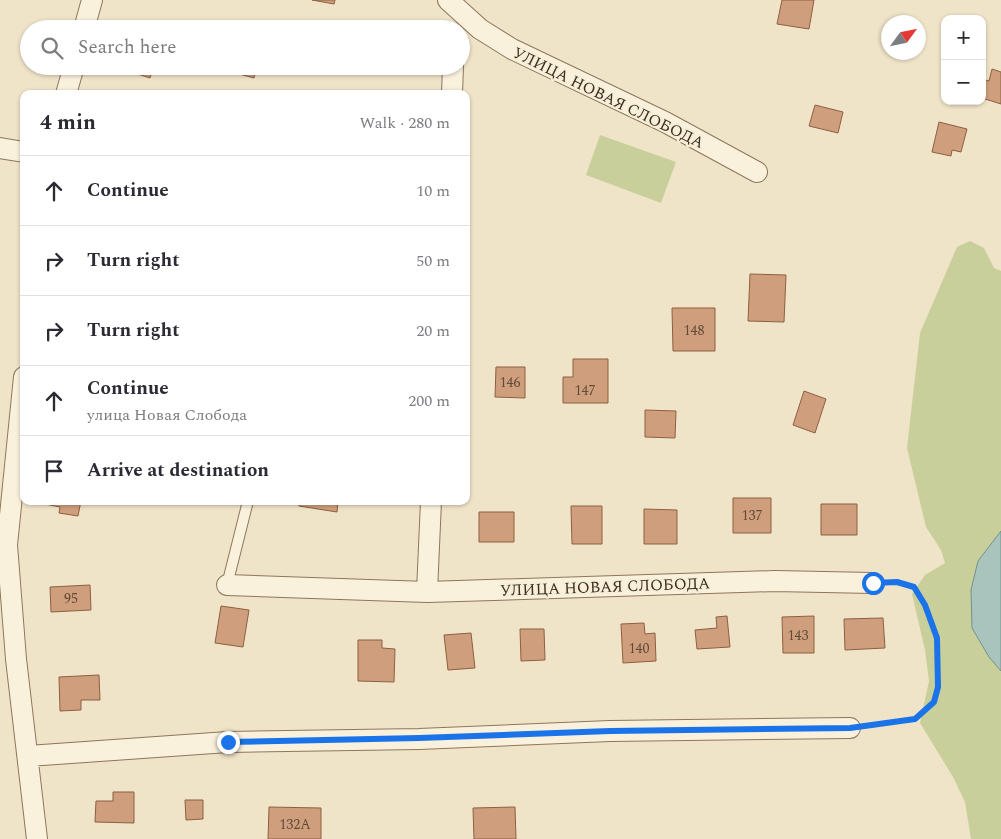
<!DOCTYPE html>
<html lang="en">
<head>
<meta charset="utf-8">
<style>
  body { margin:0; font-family:Spectral,serif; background:#f2f2f3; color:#2b2b33 }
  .controls { position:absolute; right:15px; top:15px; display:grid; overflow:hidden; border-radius:10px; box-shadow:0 1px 4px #0004 }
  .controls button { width:45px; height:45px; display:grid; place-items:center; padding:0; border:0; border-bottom:1px solid #e1e1e2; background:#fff; color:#2b2b33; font:25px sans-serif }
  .compass { position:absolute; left:881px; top:15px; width:45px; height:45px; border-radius:50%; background:#fff; box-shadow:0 1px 4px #0004; rotate:57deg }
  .stop { position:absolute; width:15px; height:15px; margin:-11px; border:4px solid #1a73e8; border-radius:50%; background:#fff }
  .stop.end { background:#1a73e8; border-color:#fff; box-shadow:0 1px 5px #0008 }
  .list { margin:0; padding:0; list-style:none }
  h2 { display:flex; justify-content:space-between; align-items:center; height:65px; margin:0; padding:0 20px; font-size:21px }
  h2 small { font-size:16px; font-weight:400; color:#7c7c81 }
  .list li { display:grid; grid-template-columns:32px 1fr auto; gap:15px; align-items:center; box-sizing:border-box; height:70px; padding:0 20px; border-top:1px solid #e1e1e2 }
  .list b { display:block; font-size:19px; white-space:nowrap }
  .list p { margin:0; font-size:16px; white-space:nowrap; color:#7c7c81 }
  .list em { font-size:16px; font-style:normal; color:#7c7c81 }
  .icon { flex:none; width:28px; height:28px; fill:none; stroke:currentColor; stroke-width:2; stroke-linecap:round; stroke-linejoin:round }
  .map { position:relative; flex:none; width:1001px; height:839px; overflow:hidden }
  .search { position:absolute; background:#fff; box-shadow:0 1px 4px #0004; left:20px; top:20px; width:450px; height:55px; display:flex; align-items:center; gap:12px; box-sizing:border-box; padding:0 18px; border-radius:28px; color:#7c7c81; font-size:19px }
  .panel { position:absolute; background:#fff; box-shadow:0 1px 4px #0004; left:20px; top:90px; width:450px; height:415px; border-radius:10px }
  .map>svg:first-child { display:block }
  .green { fill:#c9cf9b }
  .water { fill:#a9c4bc; stroke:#6f938a }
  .building { fill:#cf9f7d; stroke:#8d5f41 }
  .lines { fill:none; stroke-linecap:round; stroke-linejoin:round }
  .service-casing { stroke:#8d765c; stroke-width:12 }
  .minor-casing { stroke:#8d765c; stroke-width:22 }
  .path { stroke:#8d765c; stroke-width:3; stroke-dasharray:4 2.5; stroke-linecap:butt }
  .service { stroke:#faf1dc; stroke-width:10 }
  .minor { stroke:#faf1dc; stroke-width:20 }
  .route { stroke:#1a73e8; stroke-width:6 }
  .labels { text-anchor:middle; stroke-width:4; stroke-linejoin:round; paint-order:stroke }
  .number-label { font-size:14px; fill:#624a37 }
  .street-label { font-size:16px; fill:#3d2e20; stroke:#f7eed8 }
</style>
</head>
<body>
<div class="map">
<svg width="1001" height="839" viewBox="0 0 1001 839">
  <rect width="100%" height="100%" fill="#f0e4c8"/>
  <!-- green -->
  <path class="green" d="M600 135 676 162 661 203 586 175Z
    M970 241 984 248 994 268 1001 271V531L978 561 971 590 972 628 989 657 1001 671V839H971L965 802 953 777 920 723 929 681 925 650 912 594 925 575 945 563 941 550 926 527 907 448 920 333 957 247Z"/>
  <!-- water -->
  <path class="water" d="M1001 531V671L989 657 972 628 971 590 978 561Z"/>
  <!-- building -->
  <path class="building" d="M312 0H335L334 4Z
    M782 0H814L809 29 777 24Z
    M113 66H154L150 78Z
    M222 66H257L254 78 221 69Z
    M992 69 1001 72V104L982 98V79L989 81Z
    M815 105 843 112 838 133 809 126Z
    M939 122 967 129 961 152 952 150 951 156 932 152Z
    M750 274 786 275 784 322 748 321Z
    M672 308H715V351H673Z
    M573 359H608V403H563V377H573Z
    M496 367H525V398L495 397Z
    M804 391 826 399 815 433 793 425Z
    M645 410 676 411 675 438 645 437Z
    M733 498H771V533H733Z
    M46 501H81L78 516 59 513 60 507 45 504Z
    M299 501H338L337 512 299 506Z
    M821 504H857V535H821Z
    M571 506H602V544H572Z
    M644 509 677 510V544H644Z
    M479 512H514V542H479Z
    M90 585 91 610 51 612 50 587Z
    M221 606 249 610 243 647 215 643Z
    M727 616 730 647 697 649 695 630 717 628 716 617Z
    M814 616V653H783L782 617Z
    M883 618 885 648 845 650 844 619Z
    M644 623 645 634 655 633 656 661 623 663 621 624Z
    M520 629H544L545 660 521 661Z
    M471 633 475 668 448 670 444 635Z
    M358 640H382V648L395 649 394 682 358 681Z
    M99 675 100 700H81V710L60 711 59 677Z
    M113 792H134V823L95 822 96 801H113Z
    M185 800H203V819L186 820Z
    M269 807 321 808V839H268Z
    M515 807 516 839H474L473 808Z"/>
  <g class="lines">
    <defs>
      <path id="service" d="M227 585 248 501"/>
      <path id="minor" d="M448 0 480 29 512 49 665 122 757 172
        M84 29 92 0
        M66 94 74 66
        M452 94 453 66
        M0 148 24 152
        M24 377 7 545 16 659 37 839
        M431 501 427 592 775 581 873 583
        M227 585 427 592
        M28 756 228 742 419 739 610 731 850 728"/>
    </defs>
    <!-- service casing -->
    <use href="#service" class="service-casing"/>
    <!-- minor casing -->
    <use href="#minor" class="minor-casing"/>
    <!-- path -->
    <path class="path" d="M869 725 915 719 934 702 939 687 937 638 925 605 914 587 891 582"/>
    <!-- service -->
    <use href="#service" class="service"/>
    <!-- minor -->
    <use href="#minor" class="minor"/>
  </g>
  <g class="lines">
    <!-- route -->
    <path class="route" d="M228 742 419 738 610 731 850 728 915 719 934 702 938 687 937 638 925 605 914 587 897 582 873 583"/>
  </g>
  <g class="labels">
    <!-- number labels -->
    <g class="number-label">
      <text x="694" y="335">148</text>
      <text x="510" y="387">146</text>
      <text x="585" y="395">147</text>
      <text x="752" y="520">137</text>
      <text x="71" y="603">95</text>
      <text x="798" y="640">143</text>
      <text x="639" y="653">140</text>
      <text x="295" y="829">132А</text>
    </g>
    <!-- street labels -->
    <g class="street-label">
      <text transform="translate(609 97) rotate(26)" y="6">УЛИЦА НОВАЯ СЛОБОДА</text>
      <text transform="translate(605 586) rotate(-2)" y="6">УЛИЦА НОВАЯ СЛОБОДА</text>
    </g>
  </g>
</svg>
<div class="controls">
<button>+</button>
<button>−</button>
</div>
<svg class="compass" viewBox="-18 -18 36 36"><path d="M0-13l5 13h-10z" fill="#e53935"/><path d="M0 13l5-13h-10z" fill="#7c7c81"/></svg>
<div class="stop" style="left:873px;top:583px"></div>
<div class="stop end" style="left:228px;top:742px"></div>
<div class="search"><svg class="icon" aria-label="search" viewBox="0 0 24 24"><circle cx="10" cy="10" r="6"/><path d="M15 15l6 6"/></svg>Search here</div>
<section class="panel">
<h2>4 min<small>Walk · 280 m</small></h2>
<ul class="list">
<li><svg class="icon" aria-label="ahead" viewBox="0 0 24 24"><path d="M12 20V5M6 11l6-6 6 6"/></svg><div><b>Continue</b></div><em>10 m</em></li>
<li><svg class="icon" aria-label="right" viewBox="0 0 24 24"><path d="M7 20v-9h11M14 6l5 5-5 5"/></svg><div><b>Turn right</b></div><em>50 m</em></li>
<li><svg class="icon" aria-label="right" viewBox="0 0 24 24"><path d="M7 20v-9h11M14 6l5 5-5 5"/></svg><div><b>Turn right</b></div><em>20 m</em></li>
<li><svg class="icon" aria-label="ahead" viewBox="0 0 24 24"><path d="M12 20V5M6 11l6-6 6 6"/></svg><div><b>Continue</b><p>улица Новая Слобода</p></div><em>200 m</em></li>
<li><svg class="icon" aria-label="arrive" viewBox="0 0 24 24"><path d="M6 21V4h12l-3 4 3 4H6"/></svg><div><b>Arrive at destination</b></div></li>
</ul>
</section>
</div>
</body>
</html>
